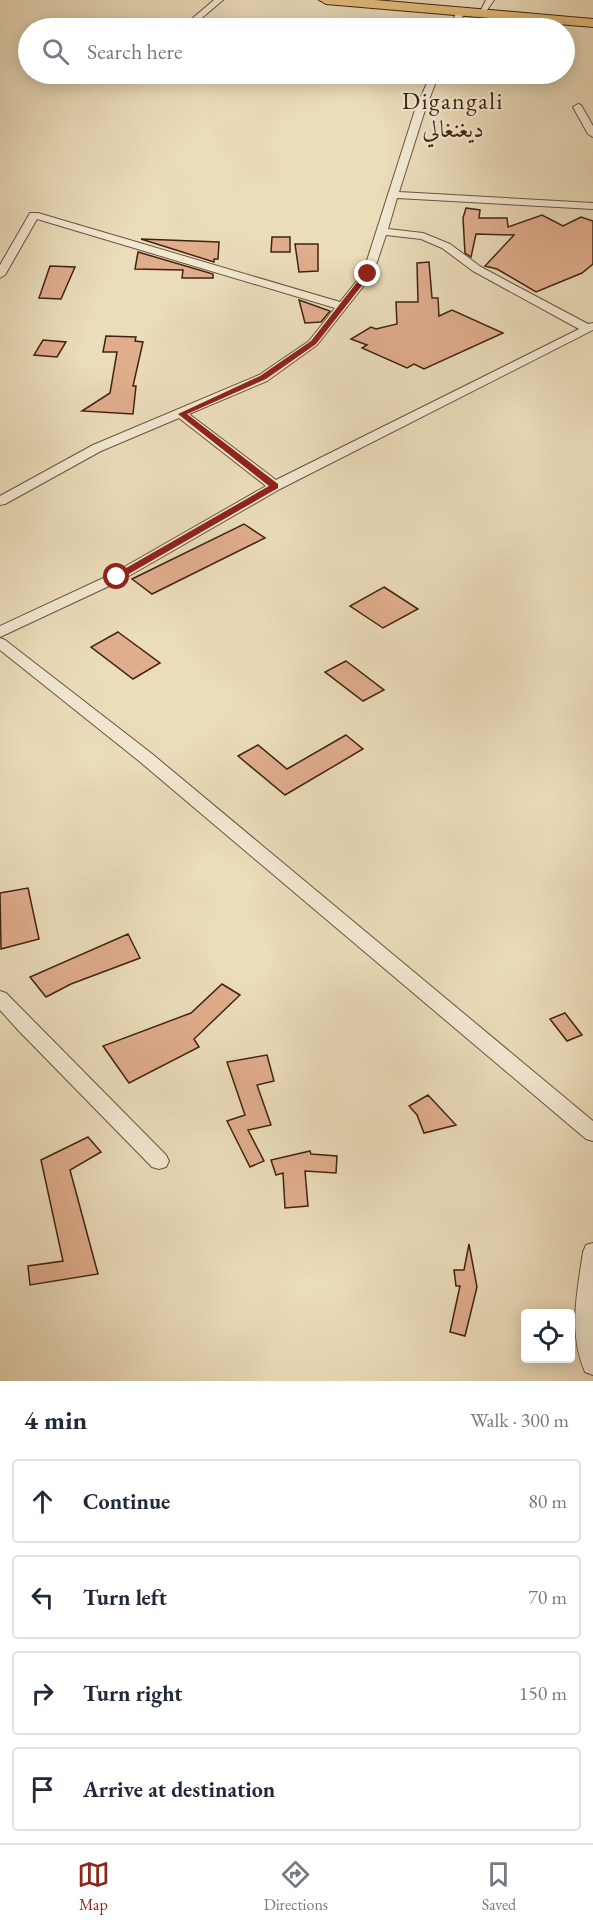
<!DOCTYPE html>
<html lang="en">
<head>
<meta charset="utf-8">
<style>
  body { margin:0; font-family:"EB Garamond",Amiri,serif; background:#f6f6f7; color:#1f2937 }
  .controls { position:absolute; right:18px; bottom:18px; display:grid; overflow:hidden; border-radius:6px; box-shadow:0 3px 15px #0003 }
  .controls button { width:54px; height:54px; display:grid; place-items:center; padding:0; border:0; border-bottom:2px solid #e0e1e3; background:#fff; color:#1f2937; font:30px sans-serif }
  .stop { position:absolute; width:18px; height:18px; margin:-14px; border:4px solid #8f2418; border-radius:50%; background:#fff }
  .stop.end { background:#8f2418; border-color:#fff; box-shadow:0 2px 6px #0008 }
  .list { margin:0; padding:0; list-style:none }
  h2 { display:flex; justify-content:space-between; align-items:center; height:78px; margin:0; padding:0 24px; font-size:26px }
  h2 small { font-size:20px; font-weight:400; color:#747a83 }
  .list li { display:grid; grid-template-columns:39px 1fr auto; gap:18px; align-items:center; box-sizing:border-box; height:84px; margin:0 12px 12px; padding:0 12px; border:2px solid #e0e1e3; border-radius:6px }
  .list b { display:block; font-size:22px; white-space:nowrap }
  .list em { font-size:20px; font-style:normal; color:#747a83 }
  .icon { flex:none; width:33px; height:33px; fill:none; stroke:currentColor; stroke-width:2; stroke-linecap:round; stroke-linejoin:round }
  .map { position:relative; flex:none; width:593px; height:1381px; overflow:hidden }
  .search { position:absolute; background:#fff; box-shadow:0 3px 15px #0003; left:18px; right:18px; top:18px; height:66px; display:flex; align-items:center; gap:15px; box-sizing:border-box; padding:0 21px; border-radius:33px; color:#747a83; font-size:22px }
  .sheet { height:462px; background:#fff }
  nav { display:flex; justify-content:space-around; align-items:center; box-sizing:border-box; height:84px; border-top:2px solid #e0e1e3; background:#fff; font-size:16px; color:#747a83 }
  nav a { display:grid; justify-items:center; gap:3px }
  nav .on { color:#8f2418 }
  .map>svg:first-child { display:block }
  .building { fill:#e0ad8d; stroke:#402411; stroke-width:1.5 }
  .lines { fill:none; stroke-linecap:round; stroke-linejoin:round }
  .minor-casing { stroke:#6b523b; stroke-width:2 }
  .trunk-casing { stroke:#402411; stroke-width:2 }
  .minor { fill:#f2e8d2; fill-rule:evenodd }
  .trunk { fill:#e6be7d; fill-rule:evenodd }
  .route { fill:#8f2418 }
  .labels { text-anchor:middle; stroke-width:4.5; stroke-linejoin:round; paint-order:stroke }
  .far-neighbourhood-label { font-size:24px; letter-spacing:1.5px; fill:#402411; stroke:#f2e8d2 }
</style>
</head>
<body>
<div class="map">
<svg width="593" height="1381" viewBox="0 0 593 1381">
  <rect width="100%" height="100%" fill="#ebdcba"/>
  <filter id="stains"><feTurbulence type="fractalNoise" baseFrequency=".00333" numOctaves="4"/><feColorMatrix values="0 0 0 0 .2 0 0 0 0 .09 0 0 0 0 .02 0 0 0 .5 -.17"/></filter>
  <radialGradient id="worn" r=".72"><stop offset=".6" stop-color="#630" stop-opacity="0"/><stop offset="1" stop-color="#630" stop-opacity=".3"/></radialGradient>
  <!-- building -->
  <path class="building" d="M466 208 480 210 479 218H507L508 227 542 215 563 226 581 217 593 221V264L582 273 536 292 497 269 485 266 514 235 476 234 471 257 465 253 463 218Z
    M272 237H290V252H271Z
    M141 239 219 242 218 259H214V262Z
    M295 244H318V271L299 272Z
    M138 252 213 274V278H182L183 270 135 269Z
    M429 262 432 298H438L439 316 452 310 503 333 424 369 414 364 407 368 362 348 367 345 351 339 371 327 376 329 397 324 396 302H418L417 263Z
    M50 266 75 267 61 299 39 298Z
    M299 300 330 311 321 322 305 323Z
    M106 336 136 337 135 341 143 342 133 386H136L133 414 82 411 110 393 117 352H103Z
    M43 340 66 342 57 357 34 355Z
    M244 524 265 538 152 594 132 579Z
    M384 587 418 609 383 628 350 606Z
    M118 632 160 663 133 679 91 647Z
    M346 661 384 690 363 701 325 672Z
    M346 735 363 749 285 795 238 756 258 745 287 769Z
    M28 888 39 939 1 949 0 893Z
    M128 934 140 958 71 984 46 997 30 977Z
    M222 984 240 995 194 1039 199 1047 129 1083 103 1046 191 1013Z
    M565 1013 582 1035 567 1041 550 1019Z
    M267 1055 274 1081 257 1085 271 1125 248 1130 264 1161 250 1167 227 1121 245 1115 227 1062Z
    M428 1095 456 1125 424 1133 417 1115 409 1106Z
    M88 1137 101 1152 70 1170 98 1274 30 1285 28 1266 63 1261 41 1160Z
    M310 1151 311 1154 337 1156 336 1173 305 1171 308 1206 285 1208 283 1173 276 1175 271 1160Z
    M469 1244 477 1287 465 1336 450 1332 460 1286H456L454 1270H464Z"/>
  <g class="lines">
    <defs>
      <path id="minor" d="M214 0H223L190 28H181Z
        M486 0H494L487 10H481Z
        M460 11 464 13 458 28H450L456 13Z
        M431 74H439L425 110 399 192 593 203V209L397 198 388 229 423 233 450 244 481 267 588 324 593 323V330L280 489 122 580 0 637V626L112 574 266 486 179 418 101 451 5 504 0 505V496L93 445 259 375 309 341 335 308 37 219 5 275 0 278V265L30 213H38L340 302 363 273 415 110ZM386 235 421 239 442 248 473 271 579 329 276 480 189 414 267 381 317 345 373 274Z
        M578 104 581 105 593 126V137L588 134 573 107Z
        M0 638 5 640 151 753 593 1121V1141L586 1139 139 761 0 650Z
        M0 991 6 993 166 1155 169 1161 166 1167 159 1169 152 1167 18 1030 0 1010Z
        M593 1243V1375L585 1372C568 1333 577 1293 583 1252L586 1245Z"/>
      <path id="trunk" d="M319 0H375L593 19V27L326 4Z"/>
    </defs>
    <!-- minor casing -->
    <use href="#minor" class="minor-casing"/>
    <!-- trunk casing -->
    <use href="#trunk" class="trunk-casing"/>
    <!-- minor -->
    <use href="#minor" class="minor"/>
    <!-- trunk -->
    <use href="#trunk" class="trunk"/>
  </g>
  <!-- route -->
  <path class="route" d="M365 272 371 274 316 344 266 379 187 414 278 484V488L120 579H114V575L269 486 178 414 260 376 311 341Z"/>
  <g class="labels">
    <!-- far-neighbourhood labels -->
    <g class="far-neighbourhood-label">
      <text x="453" y="109">Digangali<tspan x="453" dy="28">ديغنغالي</tspan></text>
    </g>
  </g>
  <rect width="100%" height="100%" filter="url(#stains)"/>
  <rect width="100%" height="100%" fill="url(#worn)"/>
</svg>
<div class="controls">
<button><svg class="icon" aria-label="locate" viewBox="0 0 24 24"><circle cx="12" cy="12" r="6"/><path d="M12 2v4M12 18v4M2 12h4M18 12h4"/></svg></button>
</div>
<div class="stop" style="left:117px;top:577px"></div>
<div class="stop end" style="left:368px;top:274px"></div>
<div class="search"><svg class="icon" aria-label="search" viewBox="0 0 24 24"><circle cx="10" cy="10" r="6"/><path d="M15 15l6 6"/></svg>Search here</div>
</div>
<section class="sheet">
<h2>4 min<small>Walk · 300 m</small></h2>
<ul class="list">
<li><svg class="icon" aria-label="ahead" viewBox="0 0 24 24"><path d="M12 20V5M6 11l6-6 6 6"/></svg><div><b>Continue</b></div><em>80 m</em></li>
<li><svg class="icon" aria-label="left" viewBox="0 0 24 24"><path d="M17 20v-9H6M10 6l-5 5 5 5"/></svg><div><b>Turn left</b></div><em>70 m</em></li>
<li><svg class="icon" aria-label="right" viewBox="0 0 24 24"><path d="M7 20v-9h11M14 6l5 5-5 5"/></svg><div><b>Turn right</b></div><em>150 m</em></li>
<li><svg class="icon" aria-label="arrive" viewBox="0 0 24 24"><path d="M6 21V4h12l-3 4 3 4H6"/></svg><div><b>Arrive at destination</b></div></li>
</ul>
</section>
<nav>
<a class="on"><svg class="icon" aria-label="map" viewBox="0 0 24 24"><path d="M3 6l6-2 6 2 6-2v14l-6 2-6-2-6 2zM9 4v14M15 6v14"/></svg>Map</a>
<a><svg class="icon" aria-label="directions" viewBox="0 0 24 24"><path d="M12 3l9 9-9 9-9-9zM9 14v-3h6M13 9l2 2-2 2"/></svg>Directions</a>
<a><svg class="icon" aria-label="saved" viewBox="0 0 24 24"><path d="M7 4h10v16l-5-4-5 4z"/></svg>Saved</a>
</nav>
</body>
</html>
